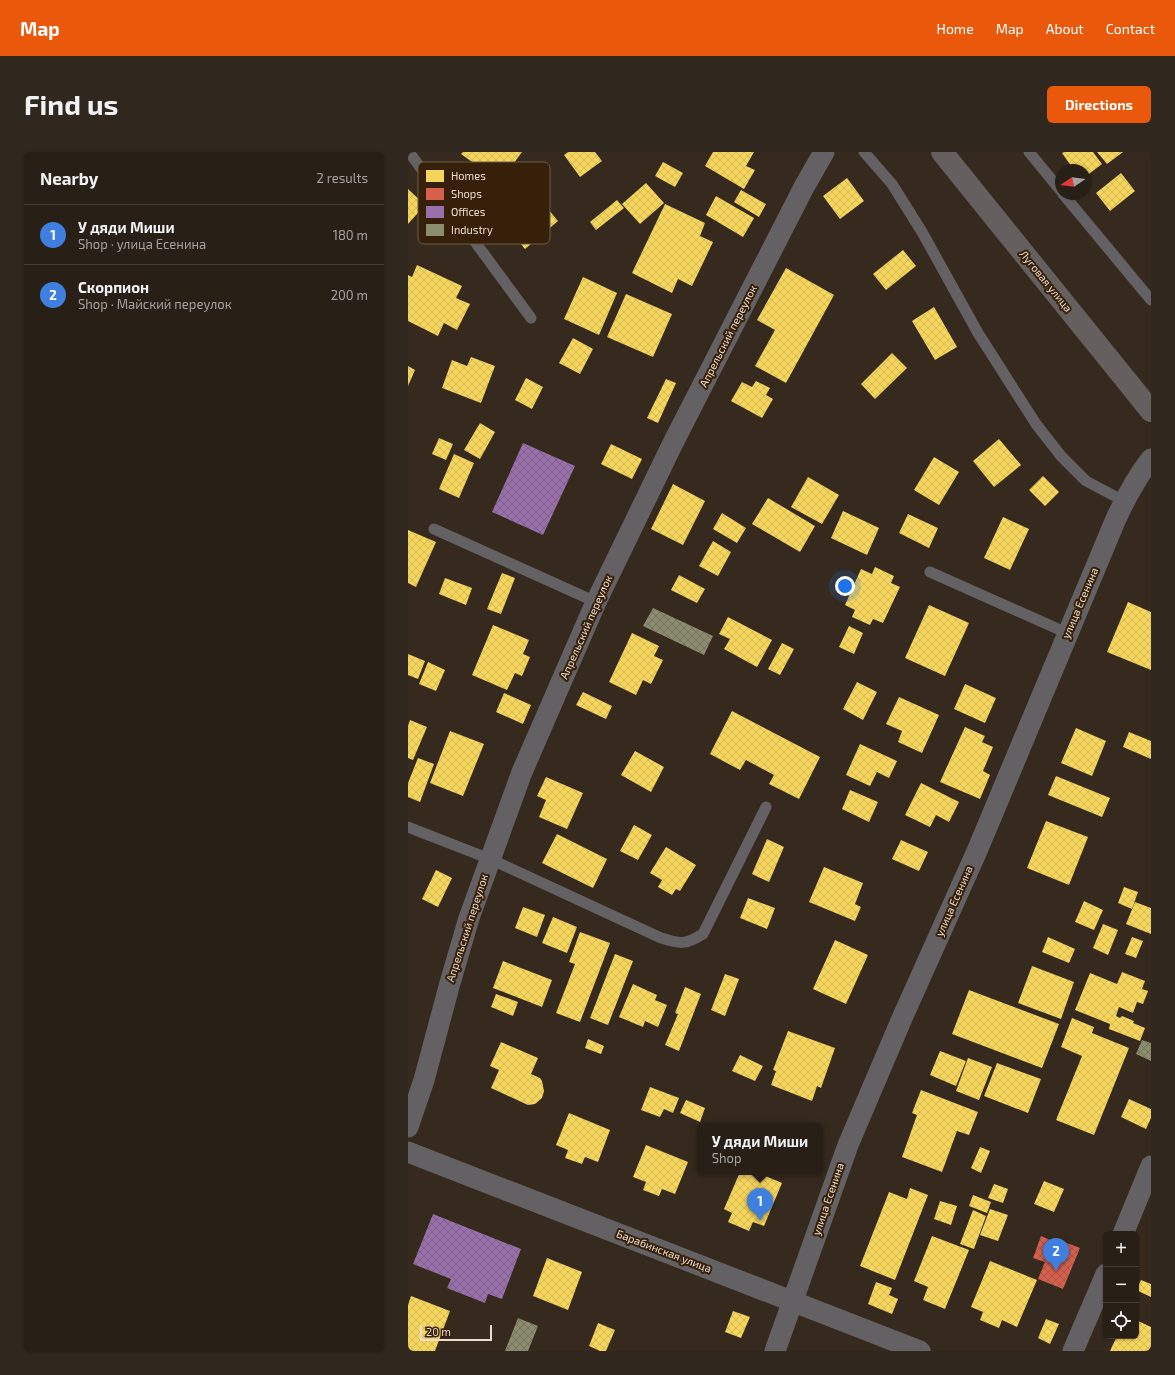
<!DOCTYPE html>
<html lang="en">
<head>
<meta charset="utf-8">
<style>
  body { margin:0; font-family:"Exo 2",sans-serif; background:#30281f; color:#f1f3f6 }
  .controls { position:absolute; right:12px; bottom:12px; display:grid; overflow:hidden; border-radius:6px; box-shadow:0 1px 3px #0004 }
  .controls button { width:36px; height:36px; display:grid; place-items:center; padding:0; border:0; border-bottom:1px solid #443e35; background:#282016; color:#f1f3f6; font:20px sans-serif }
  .compass { position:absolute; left:647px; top:12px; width:36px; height:36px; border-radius:50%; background:#282016; box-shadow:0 1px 3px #0004; rotate:257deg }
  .scale { position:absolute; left:12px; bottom:10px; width:72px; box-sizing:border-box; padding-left:4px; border:2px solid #ebdcce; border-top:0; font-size:11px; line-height:14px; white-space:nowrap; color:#ebdcce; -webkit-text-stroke:3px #362009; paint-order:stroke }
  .you { position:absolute; left:437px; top:434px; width:14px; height:14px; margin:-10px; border:3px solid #fff; border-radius:50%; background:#1a73e8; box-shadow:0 0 0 6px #1a73e833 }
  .badge { display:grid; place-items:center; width:26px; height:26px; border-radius:50%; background:#ea580c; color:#fff; font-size:13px; font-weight:700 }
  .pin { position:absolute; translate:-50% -33px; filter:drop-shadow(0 1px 2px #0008) }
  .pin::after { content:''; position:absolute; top:21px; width:14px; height:12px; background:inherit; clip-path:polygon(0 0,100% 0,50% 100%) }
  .popup { position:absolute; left:289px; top:971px; width:126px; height:52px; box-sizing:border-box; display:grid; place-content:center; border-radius:6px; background:#282016; filter:drop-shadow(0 1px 3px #0005); font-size:13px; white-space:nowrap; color:#a5a3a1 }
  .popup b { font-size:15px; color:#f1f3f6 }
  .popup::after { content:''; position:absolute; left:50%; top:100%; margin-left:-8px; border:8px solid transparent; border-top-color:#282016 }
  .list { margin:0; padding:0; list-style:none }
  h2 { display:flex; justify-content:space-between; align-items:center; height:52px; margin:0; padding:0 16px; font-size:17px }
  h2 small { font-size:13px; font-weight:400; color:#a5a3a1 }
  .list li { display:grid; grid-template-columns:26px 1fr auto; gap:12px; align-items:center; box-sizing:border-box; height:60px; padding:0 16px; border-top:1px solid #443e35 }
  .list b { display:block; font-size:15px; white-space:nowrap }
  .list p { margin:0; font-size:13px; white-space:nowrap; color:#a5a3a1 }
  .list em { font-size:13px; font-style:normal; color:#a5a3a1 }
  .icon { flex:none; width:22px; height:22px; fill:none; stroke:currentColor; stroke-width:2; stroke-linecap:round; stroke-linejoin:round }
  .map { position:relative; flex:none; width:743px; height:1199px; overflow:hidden; border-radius:6px }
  header { display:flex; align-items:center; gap:24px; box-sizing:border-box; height:56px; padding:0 20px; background:#ea580c; color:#fff }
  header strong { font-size:19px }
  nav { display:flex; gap:22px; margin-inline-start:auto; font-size:14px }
  .intro { display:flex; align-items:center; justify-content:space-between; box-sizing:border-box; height:96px; padding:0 24px }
  h1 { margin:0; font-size:28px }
  .button { padding:10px 18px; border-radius:6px; background:#ea580c; color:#fff; font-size:14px; font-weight:700 }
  main { display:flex; gap:24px; padding:0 24px }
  aside { flex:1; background:#282016; border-radius:6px; box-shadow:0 1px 3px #0004 }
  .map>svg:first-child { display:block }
  .homes { fill:url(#homes-cross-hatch) }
  .shops { fill:url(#shops-cross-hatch) }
  .offices { fill:url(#offices-cross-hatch) }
  .industry { fill:url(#industry-cross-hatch) }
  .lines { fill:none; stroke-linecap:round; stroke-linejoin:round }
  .lane { stroke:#636163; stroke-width:11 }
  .street { stroke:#636163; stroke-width:21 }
  .primary { stroke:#65605f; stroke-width:22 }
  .labels { text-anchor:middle; stroke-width:4; stroke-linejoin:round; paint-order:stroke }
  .street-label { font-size:11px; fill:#ebdcce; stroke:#362009 }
  .key { fill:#362009; stroke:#6c5844; stroke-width:1 }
  .key-label { font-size:11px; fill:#ebdcce }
</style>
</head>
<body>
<header>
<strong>Map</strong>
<nav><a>Home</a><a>Map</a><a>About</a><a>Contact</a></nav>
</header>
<div class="intro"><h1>Find us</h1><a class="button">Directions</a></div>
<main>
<aside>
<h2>Nearby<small>2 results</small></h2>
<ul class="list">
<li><span class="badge" style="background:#3f7fe0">1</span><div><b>У дяди Миши</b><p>Shop · улица Есенина</p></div><em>180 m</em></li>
<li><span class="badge" style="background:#3f7fe0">2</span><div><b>Скорпион</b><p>Shop · Майский переулок</p></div><em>200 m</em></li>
</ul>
</aside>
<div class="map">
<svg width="743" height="1199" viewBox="0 0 743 1199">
  <defs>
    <pattern id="homes-cross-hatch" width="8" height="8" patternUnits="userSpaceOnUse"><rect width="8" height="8" fill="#f6d55c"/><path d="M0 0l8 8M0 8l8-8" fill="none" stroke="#d3b856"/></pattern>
    <pattern id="shops-cross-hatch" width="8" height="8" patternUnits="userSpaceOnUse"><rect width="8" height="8" fill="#d6604d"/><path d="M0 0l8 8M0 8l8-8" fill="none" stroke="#a45648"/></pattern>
    <pattern id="offices-cross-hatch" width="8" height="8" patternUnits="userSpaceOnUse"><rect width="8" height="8" fill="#9970ab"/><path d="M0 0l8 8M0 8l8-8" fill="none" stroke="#7c6085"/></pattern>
    <pattern id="industry-cross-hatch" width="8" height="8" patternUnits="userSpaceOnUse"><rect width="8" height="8" fill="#8c8c6e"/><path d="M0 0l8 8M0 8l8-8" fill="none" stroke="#74725d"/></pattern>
  </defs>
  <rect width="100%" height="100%" fill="#362a1e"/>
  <!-- homes -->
  <path class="homes" d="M55 0H114L92 30 53 2Z
    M160 0H187L194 9 172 25 156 3Z
    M305 0H346L338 14 347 18 336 37 297 14Z
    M656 0H685L694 12 677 25V18H666L654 1Z
    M689 0H715L699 12Z
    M255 10 275 21 267 35 247 24Z
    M713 21 727 39 702 59 688 41Z
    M439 26 456 49 432 67 415 44Z
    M238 31 256 51 232 72 214 52Z
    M0 37 17 53 0 72Z
    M333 38 358 52 351 65 326 50Z
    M125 39 150 69 117 97 92 67Z
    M308 44 346 66 335 85 298 63Z
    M209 48 216 56 188 78 182 70Z
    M257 52 297 71 292 84 305 90 284 134 270 127 264 141 224 121Z
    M495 98 508 114 478 138 465 122Z
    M9 113 54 134 48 146 62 152 49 178 36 171 30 184 0 169V123L4 125Z
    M378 116 426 143 378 231 347 214 367 178 349 168Z
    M175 125 209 141 191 183 156 167Z
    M218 142 264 162 245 205 199 185Z
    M526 155 549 195 527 208 504 169Z
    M165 186 185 197 172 222 151 211Z
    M484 201 499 216 467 247 453 232Z
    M63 205 87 214 73 251 34 236 44 208 59 214Z
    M0 214 7 218 0 234Z
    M118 226 135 235 124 257 107 248Z
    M258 227 268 231 250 271 239 266Z
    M348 229 362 236 358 243 365 247 354 266 323 249 334 230 344 235Z
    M72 271 87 280 72 307 56 298Z
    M31 286 45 292 38 308 24 302Z
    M591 287 613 313 586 335 565 309Z
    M203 292 234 307 224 327 193 312Z
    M46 302 66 311 51 346 31 337Z
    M526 305 551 320 531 353 506 338Z
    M635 324 651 340 637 354 621 338Z
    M400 325 431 343 414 372 383 355Z
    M265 332 297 349 275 393 243 377Z
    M360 346 407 374 392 400 344 372Z
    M435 359 471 376 459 403 423 386Z
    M314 361 338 376 329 391 305 377Z
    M500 362 530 376 521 396 491 381Z
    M595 365 621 377 602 418 576 406Z
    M0 378 28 390 8 435 0 431Z
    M305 389 323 400 310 424 291 414Z
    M467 415 486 424 483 431 492 435 475 471 465 467 462 473 444 465 447 458 437 453 453 417 464 422Z
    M94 421 107 426 93 462 79 457Z
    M271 423 297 437 289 451 263 438Z
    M37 426 64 436 58 453 31 442Z
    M720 450 743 460V518L699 500Z
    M521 453 561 471 537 524 497 506Z
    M320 465 364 488 349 515 316 497 322 487 311 482Z
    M85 473 121 488 115 502 122 505 114 524 107 521 99 538 64 523Z
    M441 474 455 481 446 502 431 495Z
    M224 481 251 494 246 504 255 508 243 532 235 528 228 543 201 530Z
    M374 491 386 497 372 523 360 517Z
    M0 502 17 509 10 527 0 523Z
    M20 510 37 518 28 539 11 532Z
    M449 530 469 540 455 568 435 557Z
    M557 532 588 546 577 571 546 557Z
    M175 540 204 554 198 567 168 553Z
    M96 541 123 553 115 572 88 560Z
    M491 545 531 563 514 601 490 590 494 579 478 572Z
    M324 559 412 605 391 647 361 632 366 623 338 608 332 618 302 602Z
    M2 568 19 575 5 608 0 606V574Z
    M557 575 577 584 574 590 585 595 575 619 582 623 572 647 532 630Z
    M668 576 698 589 684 624 653 611Z
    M42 579 76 592 55 644 22 631Z
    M721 580 743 589V607L715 595Z
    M452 592 489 609 481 626 469 620 462 634 438 623Z
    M227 599 256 615 243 640 213 623Z
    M10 606 26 612 12 650 0 645V631Z
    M648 624 702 646 694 665 640 643Z
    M138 625 175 641 159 677 131 665 138 648 129 644Z
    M513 631 551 650 541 670 528 663 522 675 497 663Z
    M442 638 470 650 461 670 434 657Z
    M638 669 680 685 661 733 619 716Z
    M226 673 244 683 230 708 212 699Z
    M149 682 199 707 185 736 134 711Z
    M359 687 376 695 361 730 344 722Z
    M493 688 520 700 511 719 484 707Z
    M258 695 288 713 272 739 268 737 264 743 250 735 254 728 242 721Z
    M416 715 455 731 447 752 453 755 447 769 401 750Z
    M28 718 44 726 30 755 14 747Z
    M716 735 730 740 724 757 710 751Z
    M340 746 367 756 359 777 332 766Z
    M676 749 695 758 686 778 667 770Z
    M727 750 743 756V782L718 772Z
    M115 755 137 763 129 785 107 776Z
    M145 765 169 775 159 801 134 791Z
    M695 772 710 778 700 803 685 796Z
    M172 780 202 791 172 870 148 861 167 812 161 810Z
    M640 785 667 797 661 811 634 800Z
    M724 785 735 789 728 806 717 802Z
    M427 788 460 803 438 852 405 837Z
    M207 802 225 809 200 873 182 866Z
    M95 809 144 828 134 855 85 836Z
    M624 814 666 830 653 867 610 851Z
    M714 820 737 829 734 837 740 839 735 852 729 850 725 861 711 855 708 864 712 866 714 864 726 869 725 871 737 876 732 889 701 877 702 872 667 858 682 821 709 832Z
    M317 822 331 827 317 864 303 858Z
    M225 832 249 843 247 848 259 853 250 875 237 869 235 875 211 865Z
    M277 835 293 842 271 899 257 893 270 862 267 861Z
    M561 838 651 872 634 916 544 882Z
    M88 842 110 850 105 864 83 855Z
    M664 866 686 875 684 881 721 896 686 983 648 968 674 904 653 895Z
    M380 879 427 896 413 936 409 934 404 949 363 933 368 919 365 918Z
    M180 887 196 894 193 902 177 896Z
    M93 890 130 906 123 922 132 926 134 929 136 939 134 946 127 952 120 953 83 936 91 918 82 914Z
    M532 899 558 909 548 934 522 923Z
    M332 903 355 914 347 929 324 919Z
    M560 906 584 915 571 948 548 939Z
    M589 911 633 927 620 961 576 944Z
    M242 935 271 946 265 961 256 957 252 965 233 958Z
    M513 938 570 960 561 983 549 979 534 1020 494 1005 509 963 504 961Z
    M721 947 743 957V966L738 977 713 965Z
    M278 948 297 956 292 970 272 961Z
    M161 961 202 978 190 1010 177 1005 174 1012 157 1006 160 998 148 993Z
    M238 993 280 1010 267 1042 254 1037 251 1044 235 1038 238 1030 225 1025Z
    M572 995 582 999 573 1021 563 1016Z
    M332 1020H348L374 1031 356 1074 345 1070 341 1079 320 1070 324 1061 316 1057Z
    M636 1029 656 1037 646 1060 626 1052Z
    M586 1032 600 1037 595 1051 580 1046Z
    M502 1036 520 1043 487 1128 452 1114 481 1040 499 1047Z
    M565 1043 583 1050 579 1061 561 1054Z
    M532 1049 549 1054 543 1073 526 1067Z
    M582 1057 600 1063 590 1089 572 1083Z
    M565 1058 578 1064 566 1097 552 1092Z
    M524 1084 561 1098 537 1157 515 1148 520 1135 506 1129Z
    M139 1106 174 1120 160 1158 125 1144Z
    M582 1109 629 1128 609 1175 594 1168 591 1176 572 1168 575 1160 563 1155Z
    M733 1128 743 1132V1145L728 1138Z
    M468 1130 484 1136 481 1143 490 1147 484 1162 460 1152Z
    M3 1144 42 1159 27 1199H0V1153Z
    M325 1159 342 1165 333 1186 317 1180Z
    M638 1167 651 1172 642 1192 630 1186Z
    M728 1168 743 1175V1199H702L709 1184H728Z
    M190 1171 207 1178 198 1199H192L181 1194Z"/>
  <!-- shops -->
  <path class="shops" d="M633 1084 645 1089 646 1086 672 1096 655 1137 630 1127 637 1110 625 1106Z"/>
  <!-- offices -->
  <path class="offices" d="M115 291 167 314 135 383 84 360Z
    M25 1062 113 1097 94 1147 80 1142 77 1151 39 1136 43 1127 5 1112Z"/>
  <!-- industry -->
  <path class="industry" d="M245 456 305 484 296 503 235 474Z
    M734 888 743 891V909L728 902Z
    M110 1166 130 1174 120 1199H97Z"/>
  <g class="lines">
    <!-- lane -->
    <path class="lane" d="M1 0 123 166
      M456 0 484 32 514 80 570 181 628 272 653 304 678 329 716 349
      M621 0 653 39
      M655 42 743 148
      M26 377 188 450
      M522 420 659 481
      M0 675 82 707 253 786C273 792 277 793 295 782L358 655"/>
    <!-- street -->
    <path class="street" d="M0 975 16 928 42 831 61 766 114 620 188 450 264 293 396 35 416 0
      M0 1000 512 1199
      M715 1082 743 1014
      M367 1199 440 993 495 864 569 699 707 369C717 347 728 326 743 307
      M665 1199 698 1122"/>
    <!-- primary -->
    <path class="primary" d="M534 0 743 259"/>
  </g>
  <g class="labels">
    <!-- street labels -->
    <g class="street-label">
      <text transform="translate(638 129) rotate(51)" y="4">Луговая улица</text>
      <text transform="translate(320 184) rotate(-63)" y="4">Апрельский переулок</text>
      <text transform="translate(672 451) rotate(-67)" y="4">улица Есенина</text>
      <text transform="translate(178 475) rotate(-66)" y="4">Апрельский переулок</text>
      <text transform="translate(546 749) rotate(-66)" y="4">улица Есенина</text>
      <text transform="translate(59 776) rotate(-72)" y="4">Апрельский переулок</text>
      <text transform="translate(420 1047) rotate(-71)" y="4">улица Есенина</text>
      <text transform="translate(256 1099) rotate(21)" y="4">Барабинская улица</text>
    </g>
  </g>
  <!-- legend -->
  <rect x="10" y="10" width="132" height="82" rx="6" class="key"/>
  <rect x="18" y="18" width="18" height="12" fill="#f6d55c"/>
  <rect x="18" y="36" width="18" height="12" fill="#d6604d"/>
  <rect x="18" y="54" width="18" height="12" fill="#9970ab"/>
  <rect x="18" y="72" width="18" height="12" fill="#8c8c6e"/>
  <g class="key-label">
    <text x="43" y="28">Homes</text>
    <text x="43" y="46">Shops</text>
    <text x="43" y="64">Offices</text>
    <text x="43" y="82">Industry</text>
  </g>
</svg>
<div class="controls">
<button>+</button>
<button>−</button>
<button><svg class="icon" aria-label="locate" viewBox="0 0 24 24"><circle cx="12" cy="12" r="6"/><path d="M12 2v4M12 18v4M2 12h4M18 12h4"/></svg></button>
</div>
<svg class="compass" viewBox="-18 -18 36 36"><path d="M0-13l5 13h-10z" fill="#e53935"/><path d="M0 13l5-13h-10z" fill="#a5a3a1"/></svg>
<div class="scale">20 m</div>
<div class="you"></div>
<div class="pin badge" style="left:352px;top:1069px;background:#3f7fe0">1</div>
<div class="popup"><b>У дяди Миши</b>Shop</div>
<div class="pin badge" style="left:648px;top:1119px;background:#3f7fe0">2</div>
</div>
</main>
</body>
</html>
